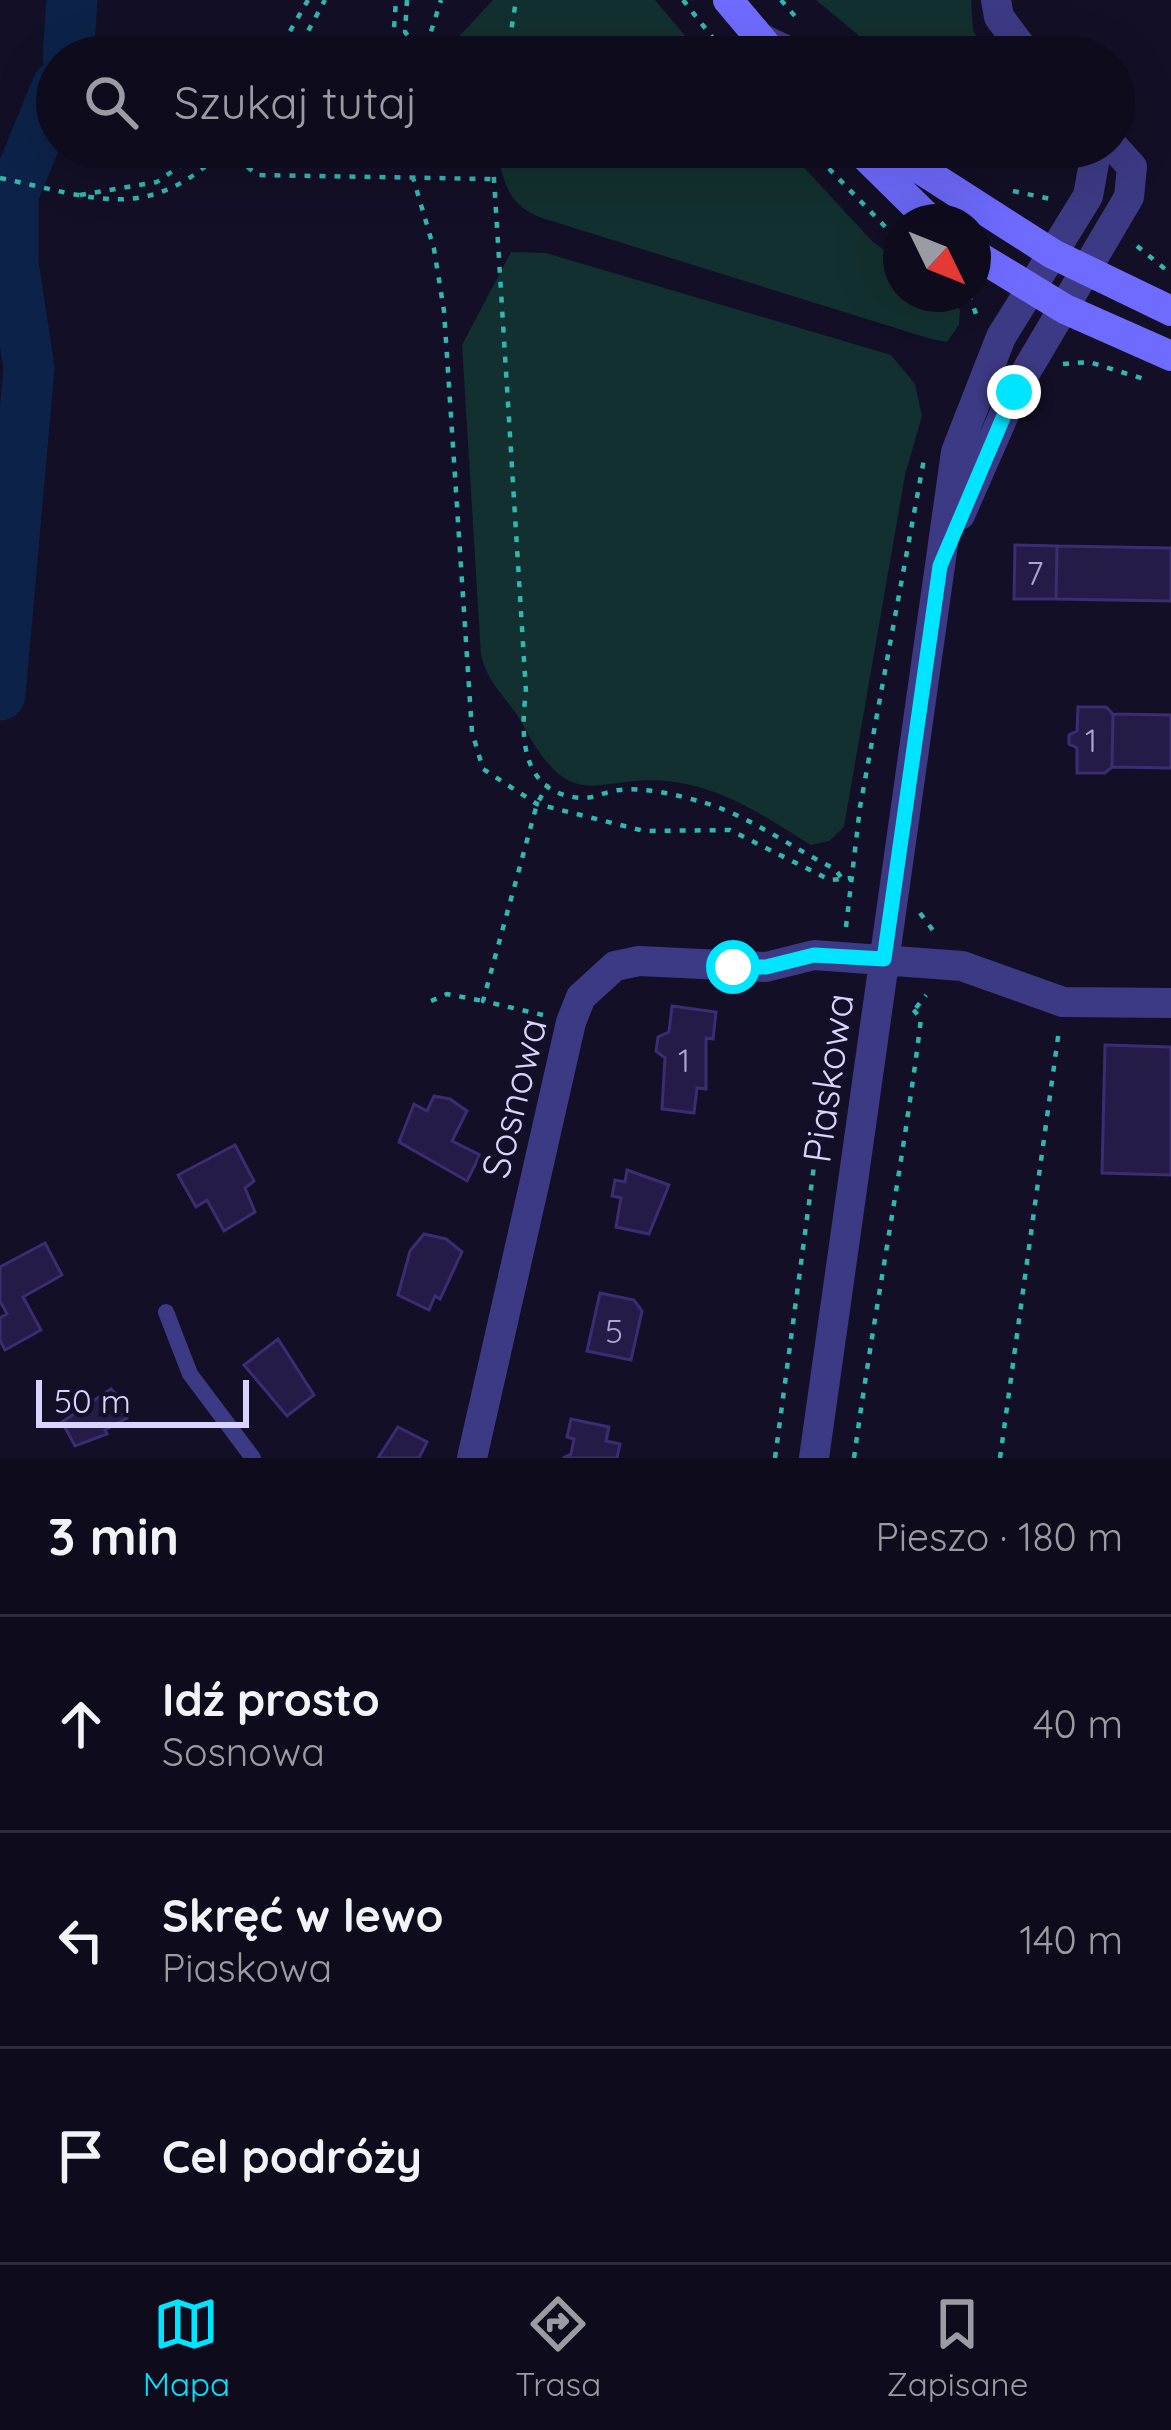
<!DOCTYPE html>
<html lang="pl">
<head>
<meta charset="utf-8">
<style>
  body { margin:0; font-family:Quicksand,sans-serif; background:#171425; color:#f1f3f6 }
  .compass { position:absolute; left:883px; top:204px; width:108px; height:108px; border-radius:50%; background:#0e0b1c; box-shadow:0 12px 48px #0002; rotate:133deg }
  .scale { position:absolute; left:36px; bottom:30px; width:213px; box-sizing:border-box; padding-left:12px; border:6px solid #d9d4ff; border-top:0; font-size:33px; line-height:42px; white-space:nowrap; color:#d9d4ff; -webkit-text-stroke:9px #130f26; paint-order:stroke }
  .stop { position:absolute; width:36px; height:36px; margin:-27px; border:9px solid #00e5ff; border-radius:50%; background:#fff }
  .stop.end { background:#00e5ff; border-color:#fff; box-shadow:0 3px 12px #0008 }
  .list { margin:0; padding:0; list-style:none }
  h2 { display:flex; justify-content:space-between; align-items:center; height:156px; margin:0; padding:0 48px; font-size:51px }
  h2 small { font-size:39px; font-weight:400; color:#9b9ba3 }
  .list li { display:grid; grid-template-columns:78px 1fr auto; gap:36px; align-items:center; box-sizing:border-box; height:216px; padding:0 48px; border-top:3px solid #2e2b3b }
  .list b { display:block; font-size:45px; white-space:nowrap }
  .list p { margin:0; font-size:39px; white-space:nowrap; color:#9b9ba3 }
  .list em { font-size:39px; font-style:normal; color:#9b9ba3 }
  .icon { flex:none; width:66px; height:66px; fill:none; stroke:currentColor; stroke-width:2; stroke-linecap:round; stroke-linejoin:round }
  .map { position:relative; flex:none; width:1171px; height:1458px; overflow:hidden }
  .search { position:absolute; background:#0e0b1c; box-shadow:0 12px 48px #0002; left:36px; right:36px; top:36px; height:132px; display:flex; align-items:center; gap:30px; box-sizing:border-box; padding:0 42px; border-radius:66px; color:#9b9ba3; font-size:45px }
  .sheet { height:804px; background:#0e0b1c }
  nav { display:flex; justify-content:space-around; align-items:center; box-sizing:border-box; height:168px; border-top:3px solid #2e2b3b; background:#0e0b1c; font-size:33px; color:#9b9ba3 }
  nav a { display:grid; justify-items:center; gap:6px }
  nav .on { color:#00e5ff }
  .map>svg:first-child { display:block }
  .green { fill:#12302f }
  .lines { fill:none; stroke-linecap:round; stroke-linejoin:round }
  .river { stroke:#0c2248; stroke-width:51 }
  .building { fill:#241b47; stroke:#3b2d73; stroke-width:3 }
  .path { stroke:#2fb8b0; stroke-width:4.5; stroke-dasharray:6 9; stroke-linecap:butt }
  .lane { stroke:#3d3a85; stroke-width:16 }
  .street { stroke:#3d3a85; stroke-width:30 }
  .secondary { stroke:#6f6bff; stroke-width:30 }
  .route { stroke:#00e5ff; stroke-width:15 }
  .labels { text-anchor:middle; stroke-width:12; stroke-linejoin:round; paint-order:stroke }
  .number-label { font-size:33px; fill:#aca6d1 }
  .street-label { font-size:39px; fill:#d9d4ff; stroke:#130f26 }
</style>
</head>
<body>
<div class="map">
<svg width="1171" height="1458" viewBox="0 0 1171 1458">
  <rect width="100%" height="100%" fill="#130f26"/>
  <!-- green -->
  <path class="green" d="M493 0H655L703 57H440Z
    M816 0H971L973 31 993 57H885Z
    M415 147H785L873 242 901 262V294H945L960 310 959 325 947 342 931 339 542 218C513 207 505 190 499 159 472 149 449 169 423 160Z
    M511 252 546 253 891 355 915 384 922 416 905 475 844 827 829 841 811 845C771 820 733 794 686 784 600 766 577 826 523 725 508 697 490 689 481 655L462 345Z"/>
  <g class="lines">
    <!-- river -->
    <path class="river" d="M68 57 72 0
      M0 695 29 368 13 263V195L57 87"/>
  </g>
  <!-- building -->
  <path class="building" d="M1015 545 1057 546 1056 599H1014Z
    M1057 546 1171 548V601L1056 599Z
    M1078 707H1106L1113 714 1112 767 1105 773H1077V748L1069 744V735L1077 731Z
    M1113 714 1171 715V768L1112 767Z
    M672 1006 716 1012 713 1039 706 1038V1089L697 1088 694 1113 662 1109 665 1058 656 1051 658 1037 669 1032Z
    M1105 1045 1171 1047V1175L1102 1173Z
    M434 1096 450 1099 467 1111 452 1141 480 1155 467 1181 399 1142 414 1104 427 1111Z
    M235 1145 254 1181 245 1188 255 1212 224 1231 207 1200 196 1207 178 1175Z
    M627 1170 669 1185 649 1234 616 1227 621 1198 612 1196 615 1180 625 1182Z
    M424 1234 446 1239 462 1252 440 1299 435 1296 429 1310 398 1295 410 1251Z
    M45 1243 62 1275 23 1297 41 1330 5 1350 0 1340V1318L7 1314 0 1301V1267Z
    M600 1293 634 1300 642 1311 631 1360 587 1351Z
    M278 1339 314 1395 287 1416 244 1365Z
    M111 1389 122 1400 127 1418 105 1430 107 1434 75 1446 62 1422Z
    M571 1419 609 1427 606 1441 620 1444 617 1458H563L571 1454 574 1439 567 1437Z
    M398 1427 427 1442 419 1458H378Z"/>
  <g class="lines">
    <!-- path -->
    <path class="path" d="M407 0 405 32 418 48 428 41 441 0
      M683 0 728 57
      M781 0 800 22
      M275 57 308 0
      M294 57 325 0
      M392 57 396 0
      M507 57 516 0
      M225 147 257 175 491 179
      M404 147 434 249 444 311 472 732 483 769 537 804 644 831 730 830 830 880 851 878
      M492 147 526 692C520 737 521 795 583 798 595 798 607 791 619 790 646 787 677 795 702 802 748 815 792 848 835 869L841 877
      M808 147 901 243
      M0 178C97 198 148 225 227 147
      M1013 191 1055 200
      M80 195 157 182 207 147
      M1137 246 1171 274
      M969 294 977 317
      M1063 364 1089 362 1144 379
      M920 913 935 933
      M846 927 860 807 924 459
      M431 1001 447 994 483 1001
      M916 1008 926 995
      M543 1015 483 1001 537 804 548 784
      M775 1458 838 986
      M854 1458C874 1311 903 1166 921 1019L908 1003
      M1000 1458 1059 1030"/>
    <!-- lane -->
    <path class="lane" d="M764 32 817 57
      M166 1312 190 1374 253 1458"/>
    <!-- street -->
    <path class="street" d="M996 0 999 17 1029 57
      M960 515 1014 392 1129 197 1132 167 1114 147
      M472 1458 571 1022 581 997 615 966 639 961 766 967 814 955 962 966 1063 1002 1171 1003
      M814 1458 956 452 1001 337 1088 196 1097 147"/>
    <!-- secondary -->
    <path class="secondary" d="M728 0 776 57
      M856 147 932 222
      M886 147 1053 254 1171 311
      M973 253 1065 309 1171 356"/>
  </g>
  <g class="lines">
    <!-- route -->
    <path class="route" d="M733 967H766L814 955 884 959 940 566 1014 392"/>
  </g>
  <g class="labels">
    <!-- number labels -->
    <g class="number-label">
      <text x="1035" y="585">7</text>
      <text x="1091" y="752">1</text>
      <text x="684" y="1072">1</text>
      <text x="614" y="1343">5</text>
    </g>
    <!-- street labels -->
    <g class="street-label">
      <text transform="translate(828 1078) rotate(-82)" y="14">Piaskowa</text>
      <text transform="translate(514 1098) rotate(-76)" y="14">Sosnowa</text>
    </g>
  </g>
</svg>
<svg class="compass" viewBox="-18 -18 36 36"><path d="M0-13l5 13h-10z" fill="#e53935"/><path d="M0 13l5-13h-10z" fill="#9b9ba3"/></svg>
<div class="scale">50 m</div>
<div class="stop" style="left:733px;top:967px"></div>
<div class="stop end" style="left:1014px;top:392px"></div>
<div class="search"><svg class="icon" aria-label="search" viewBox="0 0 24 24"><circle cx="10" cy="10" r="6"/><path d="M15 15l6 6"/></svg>Szukaj tutaj</div>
</div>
<section class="sheet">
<h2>3 min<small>Pieszo · 180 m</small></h2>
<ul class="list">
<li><svg class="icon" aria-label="ahead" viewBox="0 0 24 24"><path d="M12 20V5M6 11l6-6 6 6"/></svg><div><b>Idź prosto</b><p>Sosnowa</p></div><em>40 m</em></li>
<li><svg class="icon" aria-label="left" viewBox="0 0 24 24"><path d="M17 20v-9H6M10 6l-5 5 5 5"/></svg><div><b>Skręć w lewo</b><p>Piaskowa</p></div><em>140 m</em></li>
<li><svg class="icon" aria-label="arrive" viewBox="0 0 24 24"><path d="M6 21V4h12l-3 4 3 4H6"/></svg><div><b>Cel podróży</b></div></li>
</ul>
</section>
<nav>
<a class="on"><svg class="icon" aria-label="map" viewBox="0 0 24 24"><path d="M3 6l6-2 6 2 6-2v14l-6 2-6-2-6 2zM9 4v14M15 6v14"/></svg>Mapa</a>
<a><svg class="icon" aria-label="directions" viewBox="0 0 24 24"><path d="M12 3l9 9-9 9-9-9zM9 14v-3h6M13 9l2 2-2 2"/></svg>Trasa</a>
<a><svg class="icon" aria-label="saved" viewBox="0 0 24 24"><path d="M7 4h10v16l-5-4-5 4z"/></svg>Zapisane</a>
</nav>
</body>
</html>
